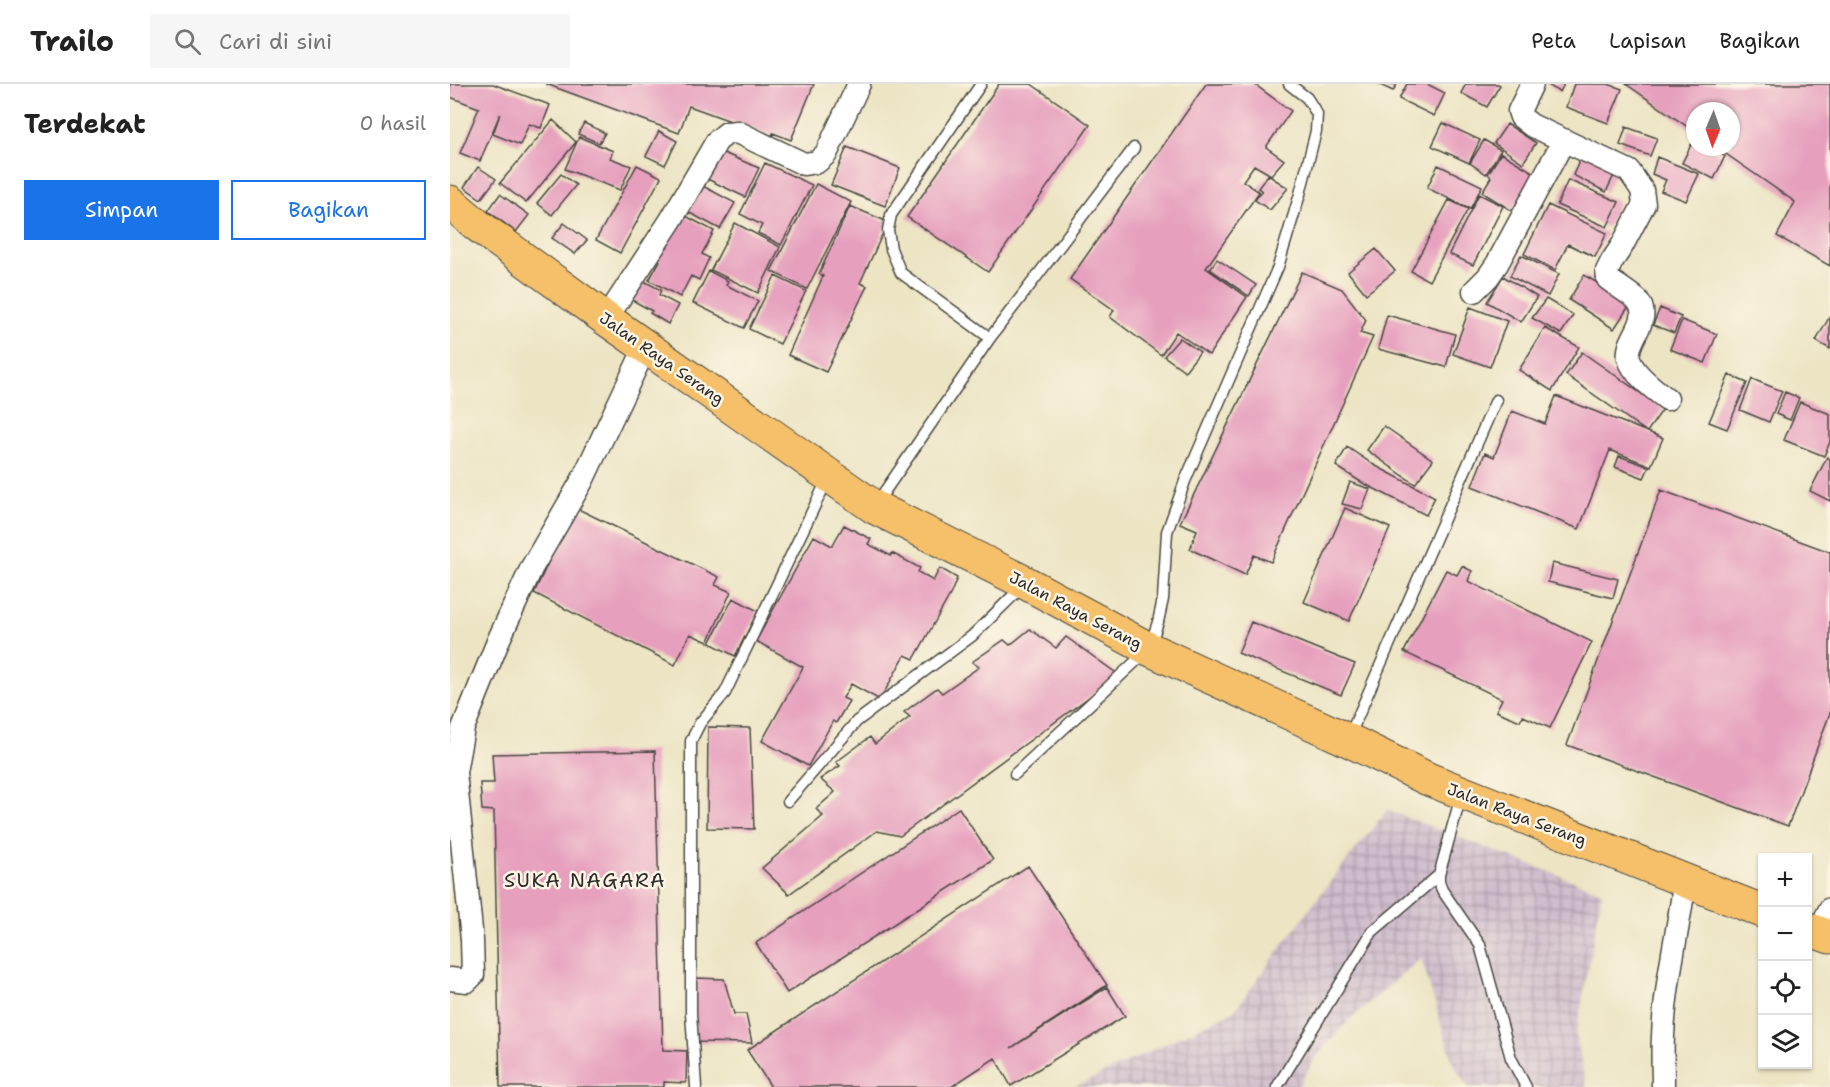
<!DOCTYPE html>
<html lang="id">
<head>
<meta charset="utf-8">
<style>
  body { margin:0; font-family:"Shantell Sans",sans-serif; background:#f6f6f6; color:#222 }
  .controls { position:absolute; right:18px; bottom:18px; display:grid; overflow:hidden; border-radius:0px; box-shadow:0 2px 4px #0004 }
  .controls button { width:54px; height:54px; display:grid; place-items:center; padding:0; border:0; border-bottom:2px solid #e0e0e0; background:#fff; color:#222; font:30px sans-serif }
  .compass { position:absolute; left:1236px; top:18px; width:54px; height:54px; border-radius:50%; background:#fff; box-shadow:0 2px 4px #0004; rotate:182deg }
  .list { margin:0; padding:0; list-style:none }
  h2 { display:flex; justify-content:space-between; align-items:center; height:78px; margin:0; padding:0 24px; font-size:26px }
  h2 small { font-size:20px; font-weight:400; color:#767676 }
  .actions { display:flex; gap:12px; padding:18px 24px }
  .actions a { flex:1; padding:14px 0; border:2px solid #1a73e8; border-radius:0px; text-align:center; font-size:21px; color:#1a73e8 }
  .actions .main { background:#1a73e8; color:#fff }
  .icon { flex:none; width:33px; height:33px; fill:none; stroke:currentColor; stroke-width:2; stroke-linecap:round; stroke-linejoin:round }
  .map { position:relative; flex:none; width:1380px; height:1003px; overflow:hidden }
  header { display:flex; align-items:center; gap:36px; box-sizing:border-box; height:84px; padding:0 30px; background:#fff; border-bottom:2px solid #e0e0e0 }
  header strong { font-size:28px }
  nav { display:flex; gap:33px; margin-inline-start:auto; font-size:21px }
  .search { width:420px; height:54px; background:#f6f6f6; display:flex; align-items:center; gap:15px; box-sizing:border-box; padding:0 21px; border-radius:0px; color:#767676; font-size:22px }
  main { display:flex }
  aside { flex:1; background:#fff }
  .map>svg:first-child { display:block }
  .industrial { fill:url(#industrial-grid) }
  .building { fill:#e69fbd }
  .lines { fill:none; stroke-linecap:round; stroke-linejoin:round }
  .lane-casing { stroke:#484742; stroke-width:13 }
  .street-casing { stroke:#484742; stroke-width:25 }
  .highway-casing { stroke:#484742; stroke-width:35 }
  .lane { stroke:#fff; stroke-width:10 }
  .street { stroke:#fff; stroke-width:22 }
  .highway { stroke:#f6c06b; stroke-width:33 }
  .labels { text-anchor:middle; stroke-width:5; stroke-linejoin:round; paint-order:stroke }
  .street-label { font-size:16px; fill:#2b2b2b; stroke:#fcf5e5 }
  .quarter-label { font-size:20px; letter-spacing:1.5px; fill:#2b2b2b; stroke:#fcf5e5 }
</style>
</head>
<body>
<header>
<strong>Trailo</strong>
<div class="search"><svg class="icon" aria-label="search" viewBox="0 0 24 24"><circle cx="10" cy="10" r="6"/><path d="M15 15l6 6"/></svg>Cari di sini</div>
<nav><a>Peta</a><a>Lapisan</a><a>Bagikan</a></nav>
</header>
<main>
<aside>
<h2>Terdekat<small>0 hasil</small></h2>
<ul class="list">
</ul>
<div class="actions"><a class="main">Simpan</a><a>Bagikan</a></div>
</aside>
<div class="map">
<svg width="1380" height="1003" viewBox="0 0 1380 1003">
  <defs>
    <pattern id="industrial-grid" width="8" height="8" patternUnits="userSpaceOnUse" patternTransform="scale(1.5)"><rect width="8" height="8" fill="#d0bdcd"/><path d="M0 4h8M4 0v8" fill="none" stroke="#a99aa7"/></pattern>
  </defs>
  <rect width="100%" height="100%" fill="#fcf5e5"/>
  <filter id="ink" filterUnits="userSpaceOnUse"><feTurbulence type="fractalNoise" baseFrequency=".0167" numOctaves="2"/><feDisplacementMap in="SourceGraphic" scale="12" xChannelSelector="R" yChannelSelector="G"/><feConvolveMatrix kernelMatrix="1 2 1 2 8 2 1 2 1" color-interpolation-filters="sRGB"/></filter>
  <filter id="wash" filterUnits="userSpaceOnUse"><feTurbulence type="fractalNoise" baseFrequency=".008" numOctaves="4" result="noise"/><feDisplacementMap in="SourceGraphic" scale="24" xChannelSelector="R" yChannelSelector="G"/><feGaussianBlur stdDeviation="1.35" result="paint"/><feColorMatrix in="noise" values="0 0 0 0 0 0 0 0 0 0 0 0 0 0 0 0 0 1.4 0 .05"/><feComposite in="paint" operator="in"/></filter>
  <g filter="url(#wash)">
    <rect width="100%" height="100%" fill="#ece4c3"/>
    <!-- industrial -->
    <path class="industrial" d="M937 726 1152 808 1126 950 1136 1003H1019L1004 982 971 874 899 936 864 975 848 1003H625L784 927 873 807Z"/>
    <g id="blocks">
      <!-- building -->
      <path class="building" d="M0 0H43L100 21 91 44 79 40 70 61 43 50 50 30 30 77 10 69 29 24 0 13Z
        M96 0H364L341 56 323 49 322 52 239 22 229 49Z
        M549 0H581L640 41 538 188 457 133Z
        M756 0H804L841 27 816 63 834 76 821 91 804 81 793 97 809 108 756 184 797 213 759 271 726 248 711 271 660 233 664 226 620 195Z
        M928 0H947L943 7Z
        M957 0H977L995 9 984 32 949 15Z
        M1016 0H1048L1050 1 1037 23 1011 9Z
        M1096 0H1114L1110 8Z
        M1124 0H1158L1172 5 1158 39 1116 23Z
        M1176 0H1380V182L1327 152 1345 118 1266 63H1281V27H1245V48Z
        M103 36 126 58 76 119 50 99Z
        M134 39 155 49 149 59 128 50Z
        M993 39 1030 56 1019 79 982 62Z
        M1057 40 1086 59 1073 79 1044 59Z
        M1176 43 1207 54 1200 72 1170 61Z
        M209 47 227 57 215 81 196 72Z
        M129 53 163 67 160 74 181 82 170 106 115 85Z
        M1034 56 1051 66 1036 90 1020 79Z
        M1243 57 1245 58V63H1256L1275 72 1264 95 1232 79Z
        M397 63 450 84 435 122 381 101Z
        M264 65 309 84 295 113 253 93Z
        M1134 66 1168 83 1156 108 1123 91Z
        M1051 69 1086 90 1062 127 1032 108 1041 93 1038 90Z
        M1207 73 1249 90 1236 117 1211 107 1216 96 1202 90Z
        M315 79 362 101 331 161 308 149 312 141 290 130Z
        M187 81 211 93 170 169 146 156Z
        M988 81 1032 102 1020 125 977 104Z
        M28 83 46 95 31 115 14 103Z
        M111 90 126 101 102 131 87 119Z
        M818 91 838 104 820 126 805 116 812 107 808 104Z
        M1118 96 1169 118 1157 143 1107 121Z
        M249 100 285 119 270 145 236 127Z
        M366 100 401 118 357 205 321 187Z
        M50 110 79 131 66 148 38 127Z
        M1029 110 1053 122 1023 181 999 170Z
        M999 116 1018 125 979 197 961 187Z
        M1098 121 1157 149 1145 173 1118 160 1105 186 1074 170Z
        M400 122 438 138 410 199 417 202 376 288 338 271 373 192 369 190Z
        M232 130 264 147 252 170 259 174 249 196 241 192 230 213 199 196 210 177 205 173Z
        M114 139 137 156 125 170 102 154Z
        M285 139 330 163 308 209 261 186Z
        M926 165 945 187 916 210 898 188Z
        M1071 171 1109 190 1098 212 1060 192Z
        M767 175 806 201 799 212 760 185Z
        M259 187 278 197 276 201 308 217 294 244 243 219Z
        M852 188 892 205 916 236 910 249 923 253 821 478 804 471 795 491 740 465 747 446 730 439Z
        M1134 191 1181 219 1164 245 1119 216Z
        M325 192 356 207 330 260 299 245Z
        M1053 192 1087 213 1071 238 1037 218Z
        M192 196 211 206 209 211 228 221 218 240 200 229 202 227 182 216Z
        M1096 215 1123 231 1111 250 1082 234Z
        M1020 223 1057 237 1040 283 1003 270Z
        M1210 224 1231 233 1224 249 1203 241Z
        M937 231 1005 250 996 283 928 265Z
        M1380 232V265L1366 257Z
        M1232 236 1267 250 1255 279 1220 265Z
        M1095 244 1129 263 1102 307 1069 286Z
        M730 254 750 268 735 287 714 272Z
        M1132 268 1213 325 1197 348 1116 291Z
        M1279 291 1297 299 1277 345 1259 338Z
        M1302 295 1332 307 1319 338 1290 326Z
        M1335 308 1349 314 1340 336 1326 330Z
        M1106 312 1213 354 1201 382 1160 366 1129 445 1022 402 1035 369 1044 373 1062 327 1095 340Z
        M1350 318 1380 330V358L1374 372 1334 356Z
        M934 342 983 376 965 400 917 366Z
        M897 363 924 381 985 413 976 431 911 398 886 382Z
        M1169 372 1199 383 1194 394 1165 383Z
        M1377 373 1380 375V417L1360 407Z
        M900 398 920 405 912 425 892 420Z
        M1211 406 1380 468V629L1338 742 1117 661Z
        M124 423 269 493 265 501 281 508 258 558 240 550 225 581 84 509Z
        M895 424 940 444 899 537 854 518Z
        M394 441 421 455 418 460 441 472 442 469 470 484 468 488 483 497 490 484 507 494 501 509 464 575 455 571 430 616 401 600 393 614 399 617 386 639 383 637 358 682 312 657 353 583 306 557 364 452 382 462Z
        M1102 479 1168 495 1163 514 1098 498Z
        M1012 482 1022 487 1018 497 1142 558 1100 644 1073 632 1070 637 1046 627 1052 615 954 568 996 486 1007 491Z
        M283 514 308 527 285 572 260 559Z
        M801 538 905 580 891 611 788 569Z
        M580 545 606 564 616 553 669 591 450 752 427 747 339 810 312 784 373 732 366 725 385 708 370 695 390 682 386 678 420 653 425 660 460 633 454 628 487 604 492 609 529 583 522 578 554 556 560 561Z
        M258 643 300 644 304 745 257 744Z
        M205 667 213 966 237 967 236 999 214 998V1003H50L44 727 32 726 30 699H44L42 670Z
        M509 724 543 776 337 909 306 859Z
        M578 782 657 901 561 964 657 903 675 932 561 1002 545 974 501 1003H321L297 966Z
        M245 894 274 895 284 930H296L302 959 244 958Z"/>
    </g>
  </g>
  <g filter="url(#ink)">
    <use href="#blocks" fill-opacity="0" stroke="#484742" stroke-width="1.5"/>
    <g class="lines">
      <defs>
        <path id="lane" d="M531 0 441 131 438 146 441 165 451 189 540 254
          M426 420 540 254 684 64
          M899 653 1046 316
          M565 690 699 565 708 538 713 515 717 448 735 397 828 183 850 110 866 47 867 30 857 14 839 0
          M1011 712 989 791V798L992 806 1030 861 1061 974 1076 1003
          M338 717 407 637 522 552 574 501
          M246 1003 241 929V657L250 639 275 609 378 394
          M827 1003 922 848 989 791"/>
        <path id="street" d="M1082 0 1069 27 1071 33 1081 41 1179 87 1192 106 1194 120 1172 162 1162 177 1157 187 1158 195C1163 199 1185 213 1188 217 1203 237 1175 255 1179 274 1182 289 1205 306 1217 315
          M1024 207 1038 193 1047 180 1114 56
          M156 235 221 136 267 57 277 49 287 48 354 80 367 78 376 70 409 0
          M1368 849 1380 825
          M0 895 17 897 23 891 22 856 5 688 13 644 49 555 82 483 132 397 196 262
          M1213 1003C1213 986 1212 969 1213 952 1215 900 1228 848 1235 796"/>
        <path id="highway" d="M0 118 27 141 156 235 424 423 576 499 699 565 898 656 978 695 1312 827
          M1358 845 1380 853"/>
      </defs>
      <!-- lane casing -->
      <use href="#lane" class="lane-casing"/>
      <!-- street casing -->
      <use href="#street" class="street-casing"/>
      <!-- highway casing -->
      <use href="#highway" class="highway-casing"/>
      <!-- lane -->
      <use href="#lane" class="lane"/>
      <!-- street -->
      <use href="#street" class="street"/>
      <!-- highway -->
      <use href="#highway" class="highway"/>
    </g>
  </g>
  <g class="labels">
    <!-- street labels -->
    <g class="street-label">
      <text transform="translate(212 274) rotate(35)" y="6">Jalan Raya Serang</text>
      <text transform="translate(626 526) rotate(28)" y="6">Jalan Raya Serang</text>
      <text transform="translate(1067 730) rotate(21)" y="6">Jalan Raya Serang</text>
    </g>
    <!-- quarter labels -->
    <g class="quarter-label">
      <text x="135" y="803">SUKA NAGARA</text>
    </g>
  </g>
</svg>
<div class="controls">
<button>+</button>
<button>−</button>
<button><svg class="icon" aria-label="locate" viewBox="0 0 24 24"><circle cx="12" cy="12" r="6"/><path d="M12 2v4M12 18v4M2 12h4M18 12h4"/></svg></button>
<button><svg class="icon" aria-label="layers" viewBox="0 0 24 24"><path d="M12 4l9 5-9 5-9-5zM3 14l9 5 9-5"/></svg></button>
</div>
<svg class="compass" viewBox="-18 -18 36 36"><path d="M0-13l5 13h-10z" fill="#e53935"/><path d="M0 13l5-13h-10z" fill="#767676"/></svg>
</div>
</main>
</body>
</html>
